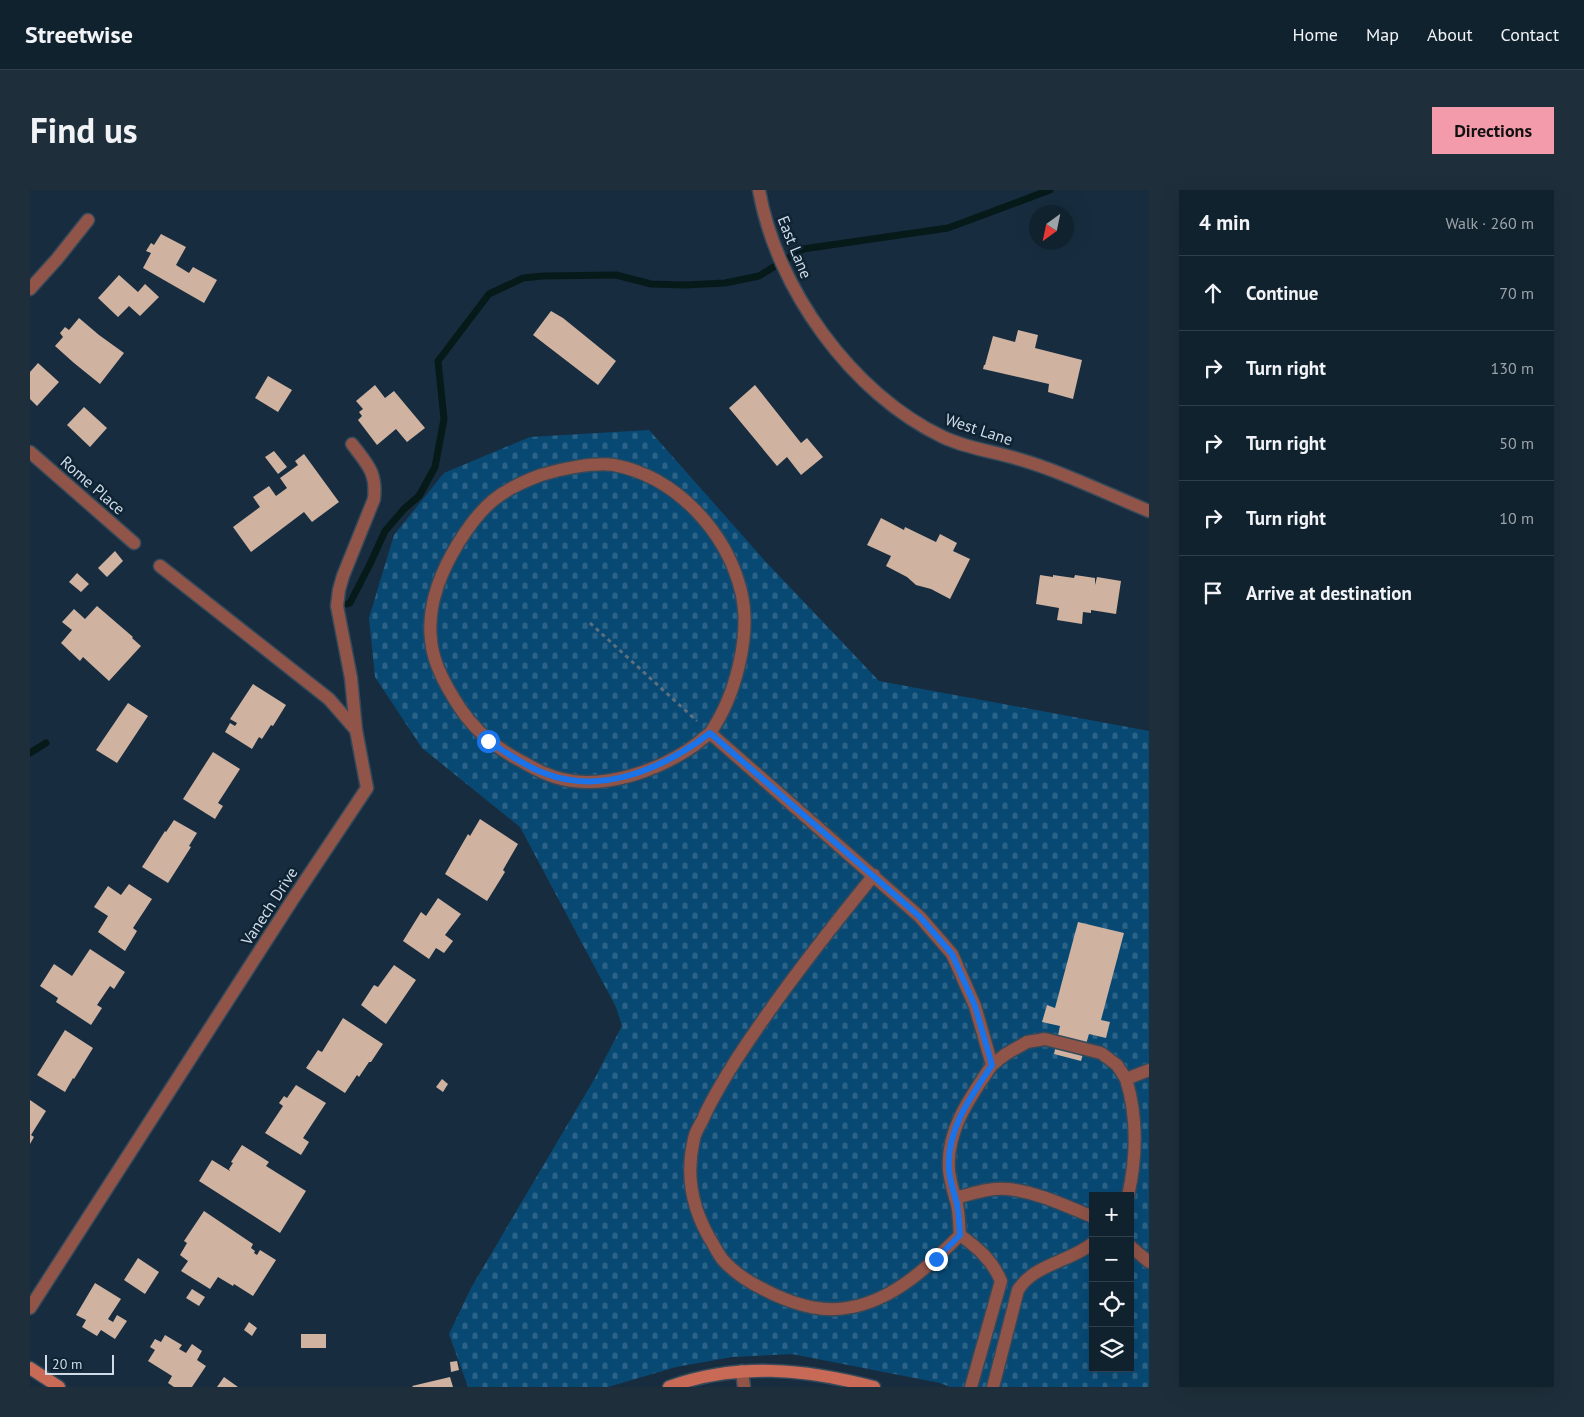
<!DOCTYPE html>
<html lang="en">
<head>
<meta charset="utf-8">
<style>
  body { margin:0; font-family:"PT Sans",sans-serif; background:#1e2f3b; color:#f1f3f6 }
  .controls { position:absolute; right:15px; bottom:15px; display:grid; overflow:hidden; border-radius:0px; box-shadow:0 5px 20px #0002 }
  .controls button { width:45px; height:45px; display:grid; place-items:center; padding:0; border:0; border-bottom:1px solid #303f4b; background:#11222f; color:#f1f3f6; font:25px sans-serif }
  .compass { position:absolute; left:999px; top:15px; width:45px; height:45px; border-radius:50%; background:#11222f; box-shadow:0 5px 20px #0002; rotate:213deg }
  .scale { position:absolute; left:15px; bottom:12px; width:69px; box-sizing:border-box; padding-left:5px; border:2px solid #cfdce7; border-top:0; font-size:14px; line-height:18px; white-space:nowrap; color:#cfdce7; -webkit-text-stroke:4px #0e2334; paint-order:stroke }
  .stop { position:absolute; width:15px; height:15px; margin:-11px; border:4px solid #1a73e8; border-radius:50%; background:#fff }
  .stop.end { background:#1a73e8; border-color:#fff; box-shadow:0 1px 5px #0008 }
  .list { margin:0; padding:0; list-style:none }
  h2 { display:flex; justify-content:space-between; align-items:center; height:65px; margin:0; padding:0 20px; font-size:21px }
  h2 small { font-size:16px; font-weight:400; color:#9ca4aa }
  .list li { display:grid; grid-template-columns:32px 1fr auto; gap:15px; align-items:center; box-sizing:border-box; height:75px; padding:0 20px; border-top:1px solid #303f4b }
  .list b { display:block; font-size:19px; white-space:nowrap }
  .list em { font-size:16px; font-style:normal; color:#9ca4aa }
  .icon { flex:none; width:28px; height:28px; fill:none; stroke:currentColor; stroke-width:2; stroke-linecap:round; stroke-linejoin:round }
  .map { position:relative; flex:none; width:1119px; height:1197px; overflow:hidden; border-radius:0px }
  header { display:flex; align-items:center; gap:30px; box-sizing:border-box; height:70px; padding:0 25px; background:#11222f; border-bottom:1px solid #303f4b }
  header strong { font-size:24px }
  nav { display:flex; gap:28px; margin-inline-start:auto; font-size:18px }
  .intro { display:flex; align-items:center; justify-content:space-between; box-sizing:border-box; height:120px; padding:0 30px }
  h1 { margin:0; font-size:35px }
  .button { padding:12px 22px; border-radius:0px; background:#f39aab; color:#111; font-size:18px; font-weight:700 }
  main { display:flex; gap:30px; padding:0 30px }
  aside { flex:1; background:#11222f; border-radius:0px; box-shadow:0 5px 20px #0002 }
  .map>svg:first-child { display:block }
  .cemetery { fill:url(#cemetery-stones); fill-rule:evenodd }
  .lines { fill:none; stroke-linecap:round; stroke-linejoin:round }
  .stream { stroke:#071a1a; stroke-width:7 }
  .building { fill:#d0b2a0 }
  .lane-casing { stroke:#34495a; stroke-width:15 }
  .street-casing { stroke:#34495a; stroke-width:15 }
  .secondary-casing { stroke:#34495a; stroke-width:15 }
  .path { stroke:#5c6f7e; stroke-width:3; stroke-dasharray:4 4; stroke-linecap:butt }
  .lane { stroke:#915448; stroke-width:12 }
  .street { stroke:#915448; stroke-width:12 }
  .secondary { stroke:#c96a56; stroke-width:12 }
  .route { stroke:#1a73e8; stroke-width:6 }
  .labels { text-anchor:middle; stroke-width:5; stroke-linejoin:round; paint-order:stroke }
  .street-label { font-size:16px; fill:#cfdce7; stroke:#0e2334 }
</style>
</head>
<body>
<header>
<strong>Streetwise</strong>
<nav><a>Home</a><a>Map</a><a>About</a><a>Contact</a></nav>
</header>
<div class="intro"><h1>Find us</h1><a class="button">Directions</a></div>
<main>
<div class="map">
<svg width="1119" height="1197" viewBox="0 0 1119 1197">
  <defs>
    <pattern id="cemetery-stones" width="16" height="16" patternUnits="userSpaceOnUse" patternTransform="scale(1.25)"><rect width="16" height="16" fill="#084974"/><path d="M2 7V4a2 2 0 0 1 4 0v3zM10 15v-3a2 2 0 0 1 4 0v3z" fill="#2b6388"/></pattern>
  </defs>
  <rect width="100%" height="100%" fill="#172d3f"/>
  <!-- cemetery -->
  <path class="cemetery" d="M619 240 735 371 849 491 1119 541V1197H920L910 1193 762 1164 702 1167 646 1177 578 1197H438L419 1144 441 1098 565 888 592 836 586 817 490 637 392 558 345 487 339 428 364 345 414 283 500 247ZM1063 1006H1100V1178H1063Z"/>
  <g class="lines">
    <!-- stream -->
    <path class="stream" d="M317 414 320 413 340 374 355 341 374 319 389 306 405 277 414 229 408 171 459 104 493 88 513 86 586 85 621 94 655 95 695 93 729 86 773 59 918 38 1020 0
      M0 563 16 553"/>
  </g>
  <!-- building -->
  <path class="building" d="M131 44 156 57 146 75 159 83 163 77 187 90 174 113 113 78 121 63 116 61 121 53 124 55Z
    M89 85 108 102 115 94 129 107 110 126 99 116 88 127 68 108Z
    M521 121 533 128 586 171 568 195 503 145Z
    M49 128 69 145 94 163 70 194 44 173 25 156 33 147 30 143 35 137 39 140Z
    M988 140 1008 145 1005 158 1052 170 1043 209 1018 202 1019 194 953 179 954 175H955L963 146 985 152Z
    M8 173 29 192 7 216 0 209V182Z
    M238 186 262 200 248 222 225 208Z
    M345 195 355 208 364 201 395 238 377 252 366 239 347 255 328 230 332 226 329 222 333 219 326 211Z
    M725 195 771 253 777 248 793 267 771 285 757 267 747 276 699 218Z
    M54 217 77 238 60 257 37 235Z
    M244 261 257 277 248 284 235 267Z
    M274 264 309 312 282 332 274 322 221 362 203 337 230 317 223 307 239 296 246 306 257 298 250 288 268 275 265 271Z
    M851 328 874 340 875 337 906 352 910 344 927 353 923 361 940 369 920 409 901 399 886 395 877 387 856 376 861 366 837 355Z
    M85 361 93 371 77 387 68 378Z
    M47 383 59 394 51 402 39 392Z
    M1010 385 1023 387V385L1044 388 1045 385 1065 388V395L1067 387 1091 391 1086 424 1061 420V423L1053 422 1052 434 1027 430 1029 418 1006 414Z
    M67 416 103 447 102 448 111 456 79 491 53 467 50 471 31 453 42 440 32 432 44 419 55 429Z
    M223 494 256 515 243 536 241 535 232 549 229 547 222 559 195 542 200 533 205 536 207 533 200 529Z
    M98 513 118 526 87 573 66 560Z
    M183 562 210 579 188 613 193 616 185 629 153 609Z
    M450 629 488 654 473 680 475 682 457 711 415 684 438 644 440 646Z
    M144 630 167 643 159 656 161 657 138 693 112 677 135 641 136 642Z
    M99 694 122 709 103 738 107 741 95 761 68 742 78 726 64 717 78 696 91 705Z
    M408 708 431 724 415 745 423 751 414 763 406 758 399 769 373 751 391 722 396 726Z
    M1048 732 1094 743 1071 830 1080 832 1076 848 1059 844 1051 871 1024 864 1030 836 1012 832 1017 815 1025 818Z
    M60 759 95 782 84 799 80 796 67 815 72 818 61 835 26 812 28 808 10 796 24 774 42 786Z
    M364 775 386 790 356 834 331 815 344 795 348 797Z
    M313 828 353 854 341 872H339L329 887 327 885 315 903 276 878 288 860 292 862Z
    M35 840 63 858 44 889 43 888 35 902 7 885Z
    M412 889 418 894 413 902 406 897Z
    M266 895 296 913 273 948 279 952 271 965 235 943 253 916 249 913 254 906 257 908Z
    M0 910 16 921 1 945 4 947 0 954Z
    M212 955 239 972 236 976 276 1001 250 1043 169 991 182 970 200 981 199 979 203 973 201 972Z
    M174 1021 223 1054 221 1058 225 1061 224 1063 227 1065 230 1060 246 1070 223 1106 204 1094 203 1096 188 1087 180 1099 151 1081 158 1071 150 1065 157 1053 154 1051Z
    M108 1068 129 1082 115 1104 94 1090Z
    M65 1093 91 1109 78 1129 83 1132 87 1125 97 1131 85 1149 71 1140 67 1146 52 1137 56 1130 46 1125Z
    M162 1099 175 1107 169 1116 156 1108Z
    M219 1132 227 1138 222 1146 214 1140Z
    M271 1144H296V1158H271Z
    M135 1145 152 1155 149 1159 156 1163 162 1154 172 1161 167 1170 176 1176 162 1197H144L138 1193 142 1186 118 1171 125 1160 120 1157 125 1149 131 1152Z
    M427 1171 429 1180 421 1182 420 1172Z
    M194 1187 208 1197H187Z
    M420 1187 423 1197H383L382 1196Z"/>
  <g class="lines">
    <defs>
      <path id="lane" d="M322 254C337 274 347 282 344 309L313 386 309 400 307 416 321 488 326 540
        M680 543C705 507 722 445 711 401 696 341 646 287 584 275 564 272 530 279 511 285 470 300 452 315 429 352 411 381 397 416 401 450 403 474 417 498 430 518 446 542 467 559 493 572 508 581 525 589 543 591 581 596 624 581 656 561 665 556 672 549 680 543L890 727 922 764 945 816 962 875C941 906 916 940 919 980 920 992 924 1003 927 1014 929 1024 929 1035 930 1045 900 1075 865 1109 822 1117 795 1123 770 1116 745 1105 726 1096 707 1086 693 1070 689 1065 686 1059 683 1054 663 1022 655 986 664 949 665 942 670 935 673 929 682 908 694 889 706 870 748 805 795 745 844 685
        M962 875 976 864 997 852 1015 849 1071 863 1087 875 1096 889 1119 880
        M1096 889C1108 928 1107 966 1098 1006
        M925 1008C942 1004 960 997 978 999 1007 1002 1036 1016 1063 1027
        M930 1045C948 1058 962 1070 971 1091L941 1197
        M1100 1056 1119 1072
        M963 1197 988 1100C1004 1074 1040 1072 1063 1053"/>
      <path id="street" d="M729 0C746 98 822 204 913 247 936 258 961 261 985 268 1031 281 1075 303 1119 321
        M0 99 27 69 58 30
        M0 262 104 353
        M0 1118 263 709 337 598 326 540 299 509 130 376
        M712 1181 714 1197"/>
      <path id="secondary" d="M0 1178 29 1197
        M639 1197C707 1172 776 1179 844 1197"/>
    </defs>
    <!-- lane casing -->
    <use href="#lane" class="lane-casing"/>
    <!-- street casing -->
    <use href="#street" class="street-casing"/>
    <!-- secondary casing -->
    <use href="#secondary" class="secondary-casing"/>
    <!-- path -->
    <path class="path" d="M560 433 667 531"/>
    <!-- lane -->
    <use href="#lane" class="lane"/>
    <!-- street -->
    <use href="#street" class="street"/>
    <!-- secondary -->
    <use href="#secondary" class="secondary"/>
  </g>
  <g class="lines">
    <!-- route -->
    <path class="route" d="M458 551C476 562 494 576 514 583 572 606 634 578 680 543L890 727 922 764 945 816 962 875C941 906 916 940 919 980 920 992 924 1003 927 1014 929 1024 929 1035 930 1045L906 1069"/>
  </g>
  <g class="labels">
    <!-- street labels -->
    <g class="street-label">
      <text transform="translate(765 57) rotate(68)" y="6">East Lane</text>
      <text transform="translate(949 239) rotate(18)" y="6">West Lane</text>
      <text transform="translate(63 295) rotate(41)" y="6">Rome Place</text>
      <text transform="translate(239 716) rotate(-57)" y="6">Vanech Drive</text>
    </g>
  </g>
</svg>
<div class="controls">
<button>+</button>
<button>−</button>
<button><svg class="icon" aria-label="locate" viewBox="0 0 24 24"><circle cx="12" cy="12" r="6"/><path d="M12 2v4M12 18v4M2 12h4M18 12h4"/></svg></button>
<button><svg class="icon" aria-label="layers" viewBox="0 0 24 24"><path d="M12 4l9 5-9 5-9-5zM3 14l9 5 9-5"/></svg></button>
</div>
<svg class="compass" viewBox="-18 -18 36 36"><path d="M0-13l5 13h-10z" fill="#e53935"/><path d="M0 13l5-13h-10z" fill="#9ca4aa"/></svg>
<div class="scale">20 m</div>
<div class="stop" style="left:458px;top:551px"></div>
<div class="stop end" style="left:906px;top:1069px"></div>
</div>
<aside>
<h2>4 min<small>Walk · 260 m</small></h2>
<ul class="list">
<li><svg class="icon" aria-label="ahead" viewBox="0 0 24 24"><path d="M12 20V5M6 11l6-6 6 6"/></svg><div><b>Continue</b></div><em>70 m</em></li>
<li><svg class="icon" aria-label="right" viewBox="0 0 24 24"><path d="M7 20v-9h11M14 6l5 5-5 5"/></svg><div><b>Turn right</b></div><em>130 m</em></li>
<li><svg class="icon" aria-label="right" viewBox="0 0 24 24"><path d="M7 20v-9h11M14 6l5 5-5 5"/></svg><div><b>Turn right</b></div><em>50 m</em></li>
<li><svg class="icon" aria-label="right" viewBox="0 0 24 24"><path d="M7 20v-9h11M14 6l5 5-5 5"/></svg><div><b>Turn right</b></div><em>10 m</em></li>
<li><svg class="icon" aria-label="arrive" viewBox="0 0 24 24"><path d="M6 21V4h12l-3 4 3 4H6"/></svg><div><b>Arrive at destination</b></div></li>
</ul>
</aside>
</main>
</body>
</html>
